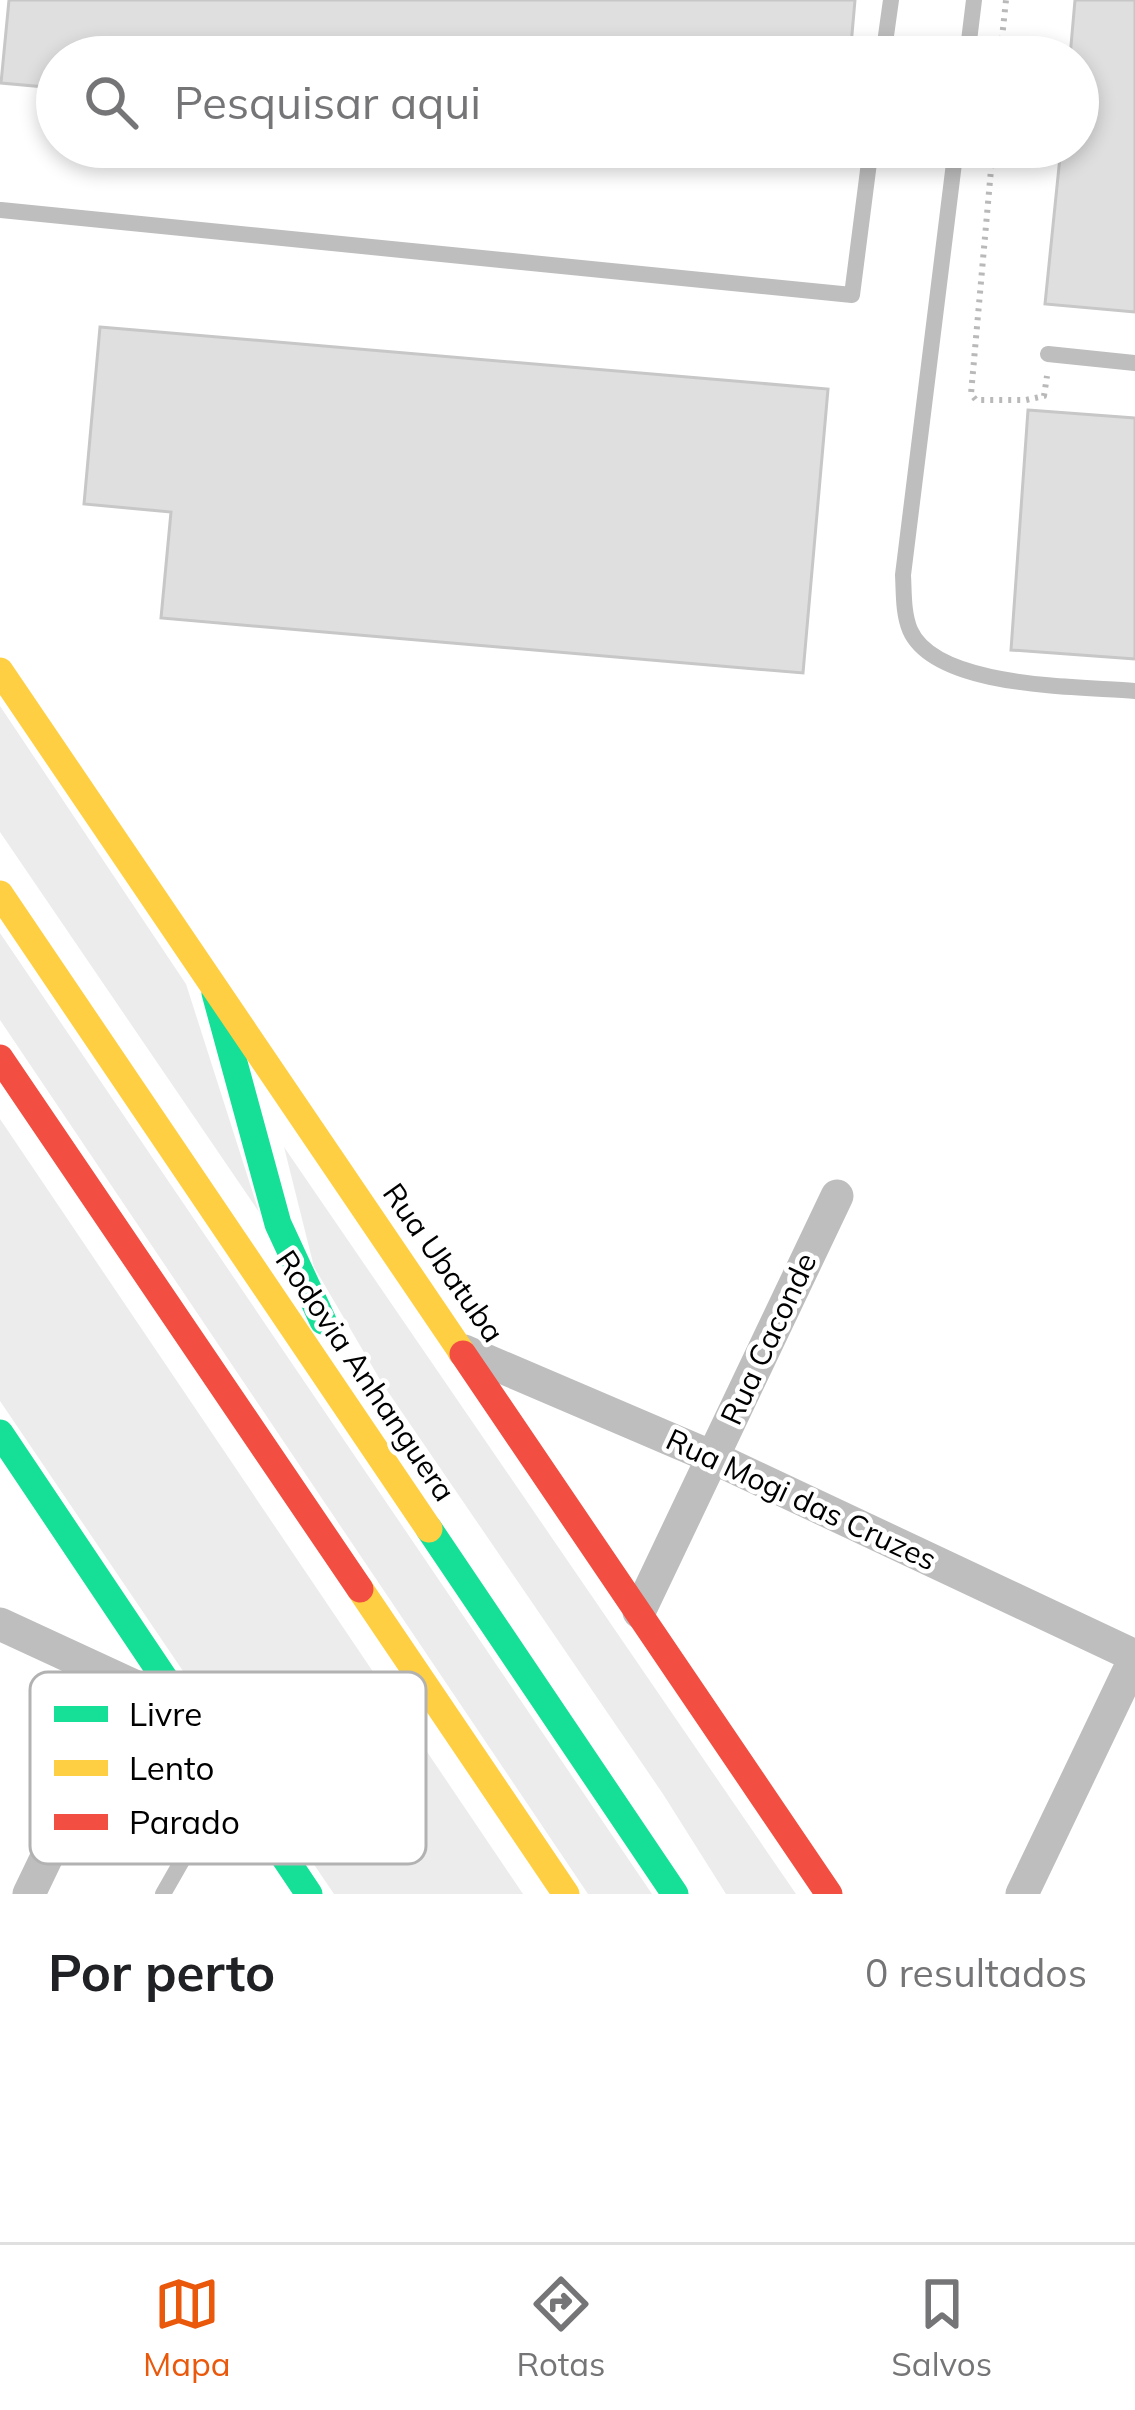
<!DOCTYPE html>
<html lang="pt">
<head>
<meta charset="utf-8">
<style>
  body { margin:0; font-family:Mulish,sans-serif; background:#f6f6f6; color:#202124 }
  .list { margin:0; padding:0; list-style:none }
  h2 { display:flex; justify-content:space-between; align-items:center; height:156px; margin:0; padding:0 48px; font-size:51px }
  h2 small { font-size:39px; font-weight:400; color:#757577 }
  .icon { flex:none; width:66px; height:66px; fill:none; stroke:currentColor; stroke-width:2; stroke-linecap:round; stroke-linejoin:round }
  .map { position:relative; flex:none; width:1135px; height:1894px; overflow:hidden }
  .search { position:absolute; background:#fff; box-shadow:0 6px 18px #0003; left:36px; right:36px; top:36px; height:132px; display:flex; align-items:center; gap:30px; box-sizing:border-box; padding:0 42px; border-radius:66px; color:#757577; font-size:45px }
  .sheet { height:348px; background:#fff }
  nav { display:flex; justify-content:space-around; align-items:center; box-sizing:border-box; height:168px; border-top:3px solid #e0e0e0; background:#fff; font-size:33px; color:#757577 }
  nav a { display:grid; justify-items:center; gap:6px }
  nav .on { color:#ea580c }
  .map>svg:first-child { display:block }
  .green { fill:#ececec }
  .building { fill:#dfdfdf; stroke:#c7c7c7; stroke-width:3 }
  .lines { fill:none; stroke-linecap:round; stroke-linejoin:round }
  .path { stroke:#b9b9b9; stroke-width:6; stroke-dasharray:3 6; stroke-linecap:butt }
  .lane { stroke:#bebebe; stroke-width:16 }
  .street { stroke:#bebebe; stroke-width:33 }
  .fast { stroke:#16e098; stroke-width:27 }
  .slow { stroke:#ffcf43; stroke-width:27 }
  .jam { stroke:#f24e42; stroke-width:27 }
  .labels { text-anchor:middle; stroke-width:9; stroke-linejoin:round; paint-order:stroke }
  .street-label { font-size:30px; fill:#000; stroke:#fff }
  .key { fill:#fff; stroke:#b2b2b2; stroke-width:3 }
  .key-label { font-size:33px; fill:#000 }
</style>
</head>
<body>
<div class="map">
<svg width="1135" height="1894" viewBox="0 0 1135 1894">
  <rect width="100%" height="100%" fill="#fff"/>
  <!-- green -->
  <path class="green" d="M0 706 186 984 259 1212 0 832Z
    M0 933 652 1894H588L0 1020Z
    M0 1119 523 1894H334L0 1401Z
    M284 1147 796 1894H726L663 1794 382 1383 314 1267Z"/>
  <!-- building -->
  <path class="building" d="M9 0H855L850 57H57V88L1 83Z
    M1075 0H1135V312L1045 304 1061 147H1078V57H1070Z
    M702 147H842L840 160Z
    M100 327 828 389 803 673 161 618 171 512 84 504Z
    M1028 410 1135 418V659L1011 650Z"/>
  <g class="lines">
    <!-- path -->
    <path class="path" d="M1000 57 1006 0
      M993 147 971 394 976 400H1026L1044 396 1047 376"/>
    <!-- lane -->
    <path class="lane" d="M883 57 891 0
      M967 57 974 0
      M956 147 903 575C904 593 903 613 910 630 936 689 1079 686 1135 691
      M1 210 852 295 871 147
      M1048 354 1135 363
      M163 1894 228 1780"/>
    <!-- street -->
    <path class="street" d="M464 1351 712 1457 1135 1656
      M639 1612 837 1196
      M0 1624 145 1691
      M29 1894 130 1684
      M1022 1894 1135 1658"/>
    <!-- fast -->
    <path class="fast" d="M215 993 278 1224 323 1321
      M0 1433 309 1894
      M429 1529 675 1894"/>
    <!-- slow -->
    <path class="slow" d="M0 671 463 1354
      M0 894 429 1529
      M360 1589 566 1894"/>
    <!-- jam -->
    <path class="jam" d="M0 1058 360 1589
      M463 1354 829 1894"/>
  </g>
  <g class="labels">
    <!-- street labels -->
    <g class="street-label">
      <text transform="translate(443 1263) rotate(55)" y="10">Rua Ubatuba</text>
      <text transform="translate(769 1339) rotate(-65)" y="10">Rua Caconde</text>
      <text transform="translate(365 1376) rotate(56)" y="10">Rodovia Anhanguera</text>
      <text transform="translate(801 1500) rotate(25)" y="10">Rua Mogi das Cruzes</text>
    </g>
  </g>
  <!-- legend -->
  <rect x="30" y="1672" width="396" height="192" rx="18" class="key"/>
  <rect x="54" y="1706" width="54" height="16" fill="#16e098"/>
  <rect x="54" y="1760" width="54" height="16" fill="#ffcf43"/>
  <rect x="54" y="1814" width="54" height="16" fill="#f24e42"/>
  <g class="key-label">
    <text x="129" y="1726">Livre</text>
    <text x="129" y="1780">Lento</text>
    <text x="129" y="1834">Parado</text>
  </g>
</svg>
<div class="search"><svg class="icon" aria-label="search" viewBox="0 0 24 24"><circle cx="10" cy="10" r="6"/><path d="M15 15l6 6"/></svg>Pesquisar aqui</div>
</div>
<section class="sheet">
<h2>Por perto<small>0 resultados</small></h2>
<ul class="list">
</ul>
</section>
<nav>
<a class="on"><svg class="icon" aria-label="map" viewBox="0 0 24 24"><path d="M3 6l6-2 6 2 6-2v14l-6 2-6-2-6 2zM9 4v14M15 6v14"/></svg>Mapa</a>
<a><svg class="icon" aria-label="directions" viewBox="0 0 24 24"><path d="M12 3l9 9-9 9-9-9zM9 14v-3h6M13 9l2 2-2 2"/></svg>Rotas</a>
<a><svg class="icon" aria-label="saved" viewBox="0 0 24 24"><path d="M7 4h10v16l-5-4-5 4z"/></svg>Salvos</a>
</nav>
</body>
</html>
